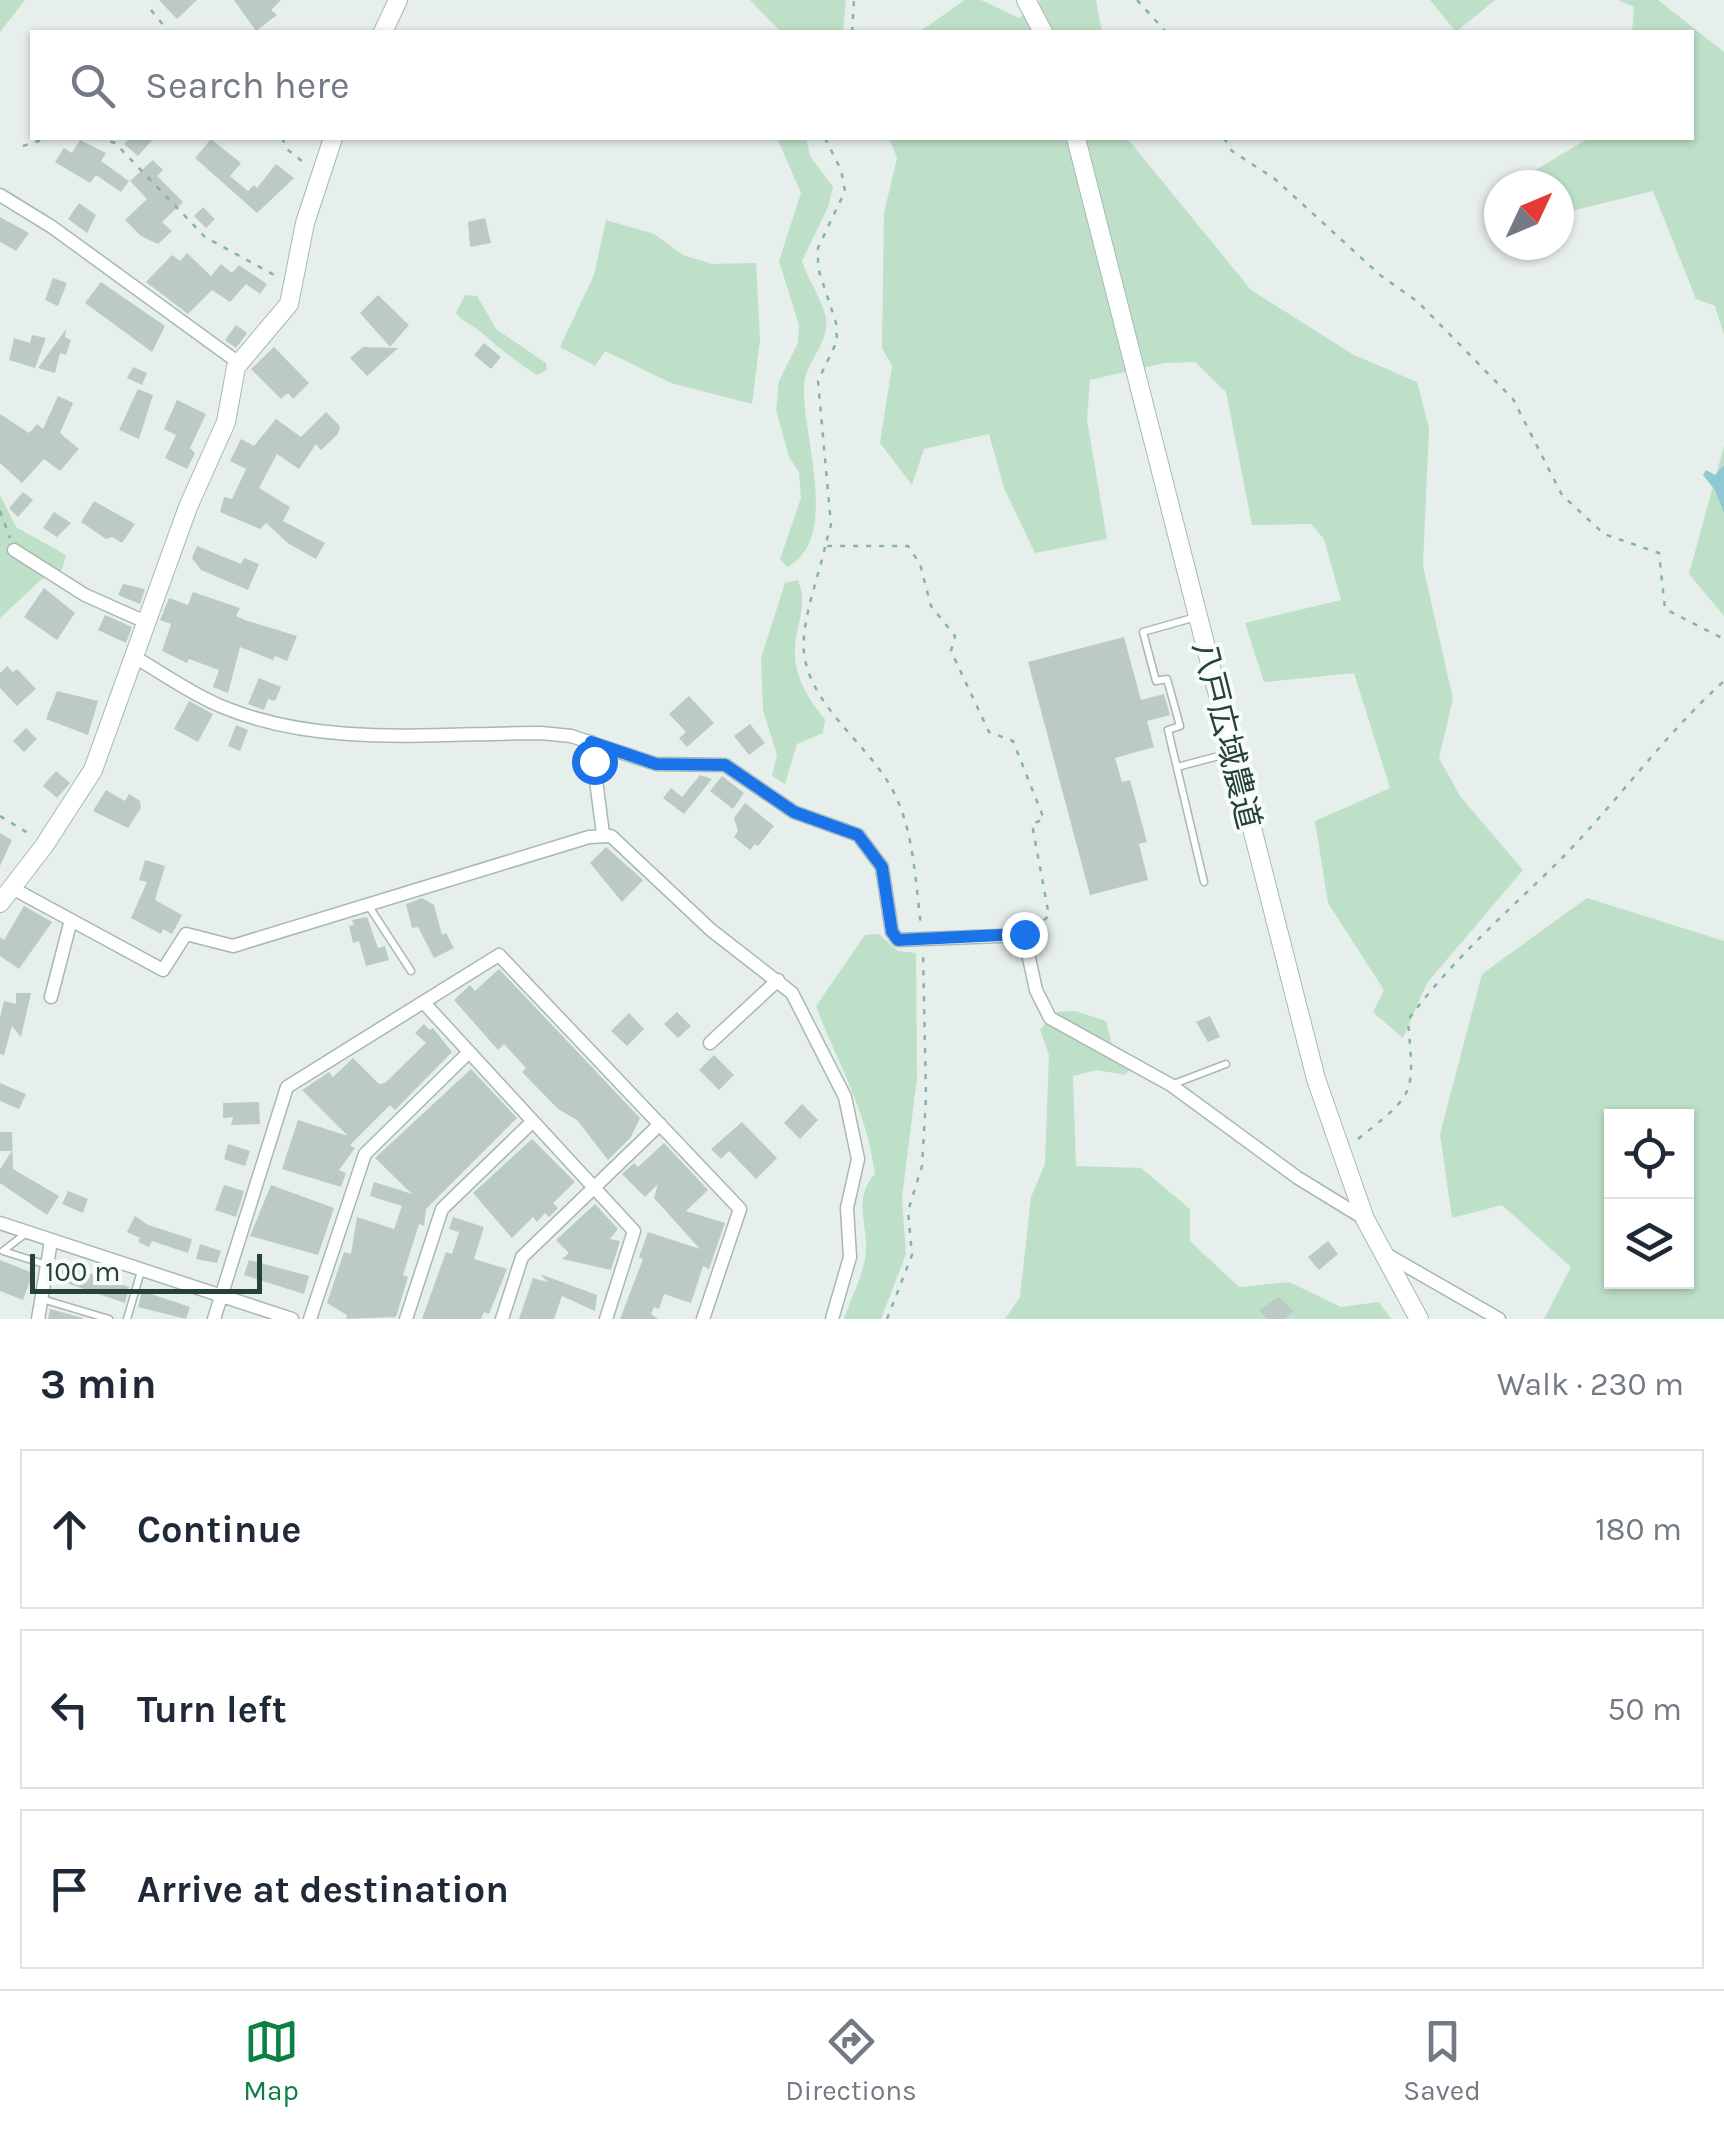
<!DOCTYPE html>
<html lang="en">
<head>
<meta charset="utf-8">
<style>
  body { margin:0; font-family:Karla,"Noto Sans JP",sans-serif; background:#f6f6f7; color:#1f2937 }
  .controls { position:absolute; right:30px; bottom:30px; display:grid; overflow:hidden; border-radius:0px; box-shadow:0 2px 8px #0004 }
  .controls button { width:90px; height:90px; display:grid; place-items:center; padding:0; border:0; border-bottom:2px solid #e0e1e3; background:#fff; color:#1f2937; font:50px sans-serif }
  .compass { position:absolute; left:1484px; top:170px; width:90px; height:90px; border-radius:50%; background:#fff; box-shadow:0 2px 8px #0004; rotate:46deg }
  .scale { position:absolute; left:30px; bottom:25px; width:232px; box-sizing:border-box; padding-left:10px; border:5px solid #24423a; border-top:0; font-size:28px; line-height:35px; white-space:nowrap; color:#24423a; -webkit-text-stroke:8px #f7fbf9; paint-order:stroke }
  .stop { position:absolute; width:30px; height:30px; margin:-22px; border:8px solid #1a73e8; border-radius:50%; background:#fff }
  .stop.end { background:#1a73e8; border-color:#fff; box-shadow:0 2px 10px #0008 }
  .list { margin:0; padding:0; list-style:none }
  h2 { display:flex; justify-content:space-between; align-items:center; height:130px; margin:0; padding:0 40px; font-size:42px }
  h2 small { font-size:32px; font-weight:400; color:#747a83 }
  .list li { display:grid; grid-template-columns:65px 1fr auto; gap:30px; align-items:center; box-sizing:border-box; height:160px; margin:0 20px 20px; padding:0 20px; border:2px solid #e0e1e3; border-radius:0px }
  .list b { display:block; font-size:38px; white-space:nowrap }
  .list em { font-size:32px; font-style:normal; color:#747a83 }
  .icon { flex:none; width:55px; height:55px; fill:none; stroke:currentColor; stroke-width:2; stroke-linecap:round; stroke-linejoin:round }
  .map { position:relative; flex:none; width:1724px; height:1319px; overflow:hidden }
  .search { position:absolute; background:#fff; box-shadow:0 2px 8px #0004; left:30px; right:30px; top:30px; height:110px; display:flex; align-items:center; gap:25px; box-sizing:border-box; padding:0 35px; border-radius:0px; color:#747a83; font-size:38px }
  .sheet { height:670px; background:#fff }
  nav { display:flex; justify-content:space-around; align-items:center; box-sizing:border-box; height:140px; border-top:2px solid #e0e1e3; background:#fff; font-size:28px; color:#747a83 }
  nav a { display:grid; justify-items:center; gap:5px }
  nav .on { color:#0b8043 }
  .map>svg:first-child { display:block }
  .green { fill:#bfe0c8; fill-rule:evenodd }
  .water { fill:#8ec9d4 }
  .building { fill:#bbcac4 }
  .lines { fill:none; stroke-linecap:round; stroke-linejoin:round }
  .lane-casing { stroke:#a8b8b2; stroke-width:9 }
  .street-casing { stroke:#a8b8b2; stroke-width:15 }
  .secondary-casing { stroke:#a4bbb3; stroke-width:20 }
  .path { stroke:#86b3a5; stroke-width:2.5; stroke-dasharray:5 8; stroke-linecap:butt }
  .lane { stroke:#fff; stroke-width:6 }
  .street { stroke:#fff; stroke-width:12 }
  .secondary { stroke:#fff; stroke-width:18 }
  .route { stroke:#1a73e8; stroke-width:12 }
  .labels { text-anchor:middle; stroke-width:8; stroke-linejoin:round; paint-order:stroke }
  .street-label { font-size:32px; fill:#24423a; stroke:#f7fbf9 }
</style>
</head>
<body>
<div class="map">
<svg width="1724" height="1319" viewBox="0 0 1724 1319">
  <rect width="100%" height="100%" fill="#e6efeb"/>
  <!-- green -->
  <path class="green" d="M0 0H25L0 32Z
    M750 0H846L843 32H781Z
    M965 0H981L1019 18 1040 0H1096L1102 32H919Z
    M1430 0H1495L1456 32Z
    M1618 0H1658L1724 52V335L1715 306 1696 299 1653 191 1559 214V185H1537L1532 172 1589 138H1692V32H1632L1634 7Z
    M777 138H806L810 156 833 187 828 207 802 261C808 280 822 299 826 318 830 342 806 362 804 384 801 434 842 539 787 567L780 559 801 498 799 472 789 457 776 410 779 381 798 343 799 325 779 261 801 193Z
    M889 138H1127L1251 290 1354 355 1417 382 1429 428 1423 566 1453 699 1439 758 1460 796 1523 870 1427 983 1403 1038 1373 1012 1384 990 1328 903 1315 821 1390 788 1354 673 1264 682 1245 623 1341 600 1324 539 1311 524 1252 525 1226 392 1195 362 1164 363 1090 380 1087 420 1107 539 1035 553 1004 488 989 434 924 449 912 485 880 443 892 366 882 348 884 213 897 158Z
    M606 220 654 234 683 255 712 264 756 263 760 340 752 404 671 383 605 351 595 366 560 347 594 275Z
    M465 295 477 296 496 329 546 363 547 370 537 375C516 362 500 349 482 333 473 324 464 324 456 313Z
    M1724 446V616L1689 574Z
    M0 495 16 527 66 555 62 570 42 579 0 618Z
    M798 580C809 607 795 625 795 652 794 676 810 702 825 719L823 733 797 744 785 784 772 776 777 755 763 710 761 658 785 583Z
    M1587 898 1724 941V1319H1544L1571 1267 1502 1205 1452 1218 1440 1134 1482 974ZM1612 1116H1686V1282H1612Z
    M879 934 898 951 916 953 917 1078 902 1197 906 1254 881 1319H844C851 1298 865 1272 866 1250 867 1221 853 1198 875 1174 866 1108 839 1067 816 1006L865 935Z
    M1075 1011 1106 1021 1112 1045 1132 1067 1125 1075 1097 1070 1073 1076 1076 1166 1141 1168 1190 1209V1241L1239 1287 1289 1282 1341 1307 1379 1302 1391 1319H1005L1020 1297 1031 1197 1045 1164 1049 1055 1040 1030 1056 1012Z"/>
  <!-- water -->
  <path class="water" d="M1724 465V513L1715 490 1703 475 1706 470 1715 475Z"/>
  <!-- building -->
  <path class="building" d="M159 0H197L177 19Z
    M234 0H281L271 10 277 15 256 31Z
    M130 138H154L138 156 124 144Z
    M211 139 241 163 230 176 248 191 254 185 257 188 276 164 294 178 257 213 195 158Z
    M80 140 106 153 101 161 129 181 121 192 96 175 90 183 55 162 64 148 72 153Z
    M153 160 163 170 157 176 183 202 162 222 172 231 158 244 141 236 125 220 147 199 130 181Z
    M79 203 96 215 87 233 68 219Z
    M203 207 215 219 206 228 194 216Z
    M0 217 29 233 16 251 0 242Z
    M485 218 491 243 470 247 468 222Z
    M187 253 211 276 221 264 232 273 239 265 267 284 260 294 246 284 230 302 212 290 188 314 146 282 172 255 180 261Z
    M53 278 67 283 58 306 45 300Z
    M101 282 165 326 152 352 85 303Z
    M378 295 409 325 390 347 360 313Z
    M236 325 247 333 236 348 225 340Z
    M66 329 65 337 71 340 66 355 60 353 55 373 38 368Z
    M32 335 46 338 35 368 9 360 14 338 30 343Z
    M484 343 501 357 491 369 474 355Z
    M274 347 309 383 293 399 288 393 281 399 251 369Z
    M363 347 398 348 367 376 350 358Z
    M133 367 147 373 142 385 127 378Z
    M138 389 153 395 139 439 119 430Z
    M58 396 73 403 60 433 79 449 60 471 44 459 22 483 0 463V414L29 433 37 424 43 429Z
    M177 400 206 414 190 448 195 453 187 469 165 458 176 435 164 429Z
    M326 412 340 426 338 434 321 450 316 444 299 469 277 454 259 488 290 507 283 521 325 543 316 559 289 544 266 523 260 529 220 512 224 497 232 499 246 469 230 461 241 439 254 446 276 419 301 437Z
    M23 492 33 500 18 517 9 508Z
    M94 501 135 524 122 543 112 537 106 539 81 522Z
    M54 512 71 523 57 537 43 528Z
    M197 546 241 564 244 558 259 564 248 590 201 570 192 558Z
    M123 584 145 589 140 604 118 595Z
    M44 588 75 613 57 640 24 617Z
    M193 592 240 608 236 616 245 620 297 636 287 661 275 656 273 660 240 647 228 693 213 687 219 670 189 659 187 663 162 651 171 624 160 620 169 598 188 605Z
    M105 615 132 627 126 643 98 630Z
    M1124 637 1141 700 1164 694 1170 715 1147 721 1154 747 1115 758 1122 782 1130 780 1147 842 1139 844 1148 880 1090 895 1028 662Z
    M7 666 13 672 17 669 36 689 17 706 0 688V673Z
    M259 678 281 687 275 701 268 699 264 710 248 704Z
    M57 691 98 701 88 735 46 719Z
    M689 696 714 723 687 747 679 738 686 732 669 714Z
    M189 701 213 714 198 742 174 729Z
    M750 724 765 743 749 755 734 736Z
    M236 725 248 730 240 751 228 746Z
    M26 728 37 739 24 752 13 741Z
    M56 771 70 783 57 798 43 786Z
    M700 775 712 779 684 814 663 798 671 788 682 797Z
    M722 776 744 793 733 809 710 791Z
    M106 790 125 801 129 794 140 801 141 808 128 828 93 811Z
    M745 803 774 826 758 846 755 844 750 850 734 837 738 831 734 818Z
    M0 833 12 840 0 866Z
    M606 847 643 880 622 902 590 863Z
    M145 860 165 866 155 900 182 915 172 934 163 929 161 934 131 918 147 882 139 880Z
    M422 898 434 905 442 935 446 933 454 948 434 958 418 927 412 928 406 904Z
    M24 906 52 922 19 969 0 956V937L4 940Z
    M367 917 378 948 385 946 389 960 366 966 359 941 353 943 349 926 354 925 352 920Z
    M499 969 640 1118 631 1137 608 1160 577 1120 558 1109 522 1072 526 1068 504 1044 498 1050 454 1000 470 985 475 991Z
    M16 993H31L21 1037 12 1026 4 1055 0 1054V1018L4 1001 16 1004Z
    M677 1012 691 1026 678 1038 664 1024Z
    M629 1013 644 1029 627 1046 611 1031Z
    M1210 1016 1220 1037 1208 1042 1196 1022Z
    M424 1024 430 1030 433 1028 452 1052 395 1110 390 1105 350 1145 355 1148 339 1170 346 1173 341 1187 282 1169 298 1120 348 1136 302 1090 329 1072 333 1077 353 1058 379 1084 385 1083 426 1043 415 1033Z
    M714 1055 734 1075 719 1090 699 1070Z
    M471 1069 517 1118 426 1209 424 1226 419 1224 403 1275 408 1277 396 1317 346 1319 347 1315 327 1303 344 1252 351 1254 357 1217 394 1229 402 1206 370 1196 374 1182 412 1194 375 1158Z
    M0 1083 26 1094 19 1109 0 1101Z
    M259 1102 260 1124 231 1125 233 1117 223 1118V1103Z
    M802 1104 818 1120 800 1139 784 1123Z
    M742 1122 777 1158 756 1179 729 1151 721 1159 711 1149Z
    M0 1132H12L13 1169 59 1196 47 1215 0 1183V1169L12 1151H0Z
    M532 1139 575 1182 553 1203 558 1208 549 1217 545 1213 537 1222 533 1217 512 1238 473 1193Z
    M664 1143 708 1190 686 1211 725 1223 709 1269 703 1266 691 1303 664 1294 659 1309 654 1307 651 1314 658 1319H620L643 1259 639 1257 648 1232 700 1249 654 1198 658 1184 645 1197 622 1174 634 1163 638 1167Z
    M228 1144 250 1151 245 1166 224 1159Z
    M224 1185 244 1191 236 1217 215 1210Z
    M271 1185 334 1208 318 1255 250 1236Z
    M68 1191 88 1199 83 1213 62 1204Z
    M595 1204 618 1229 610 1239 620 1241 611 1270 562 1259 569 1253 556 1240Z
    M135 1216 148 1225 192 1239 188 1253 152 1241 149 1247 138 1242 140 1238 127 1232Z
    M453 1217 484 1227 474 1259 507 1269 489 1314 484 1312 481 1319H422L446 1252 452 1254 459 1232 449 1229Z
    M1328 1241 1338 1254 1319 1270 1308 1257Z
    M200 1244 221 1251 217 1263 196 1259Z
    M0 1260 33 1273 23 1300 0 1291Z
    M249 1260 309 1276 304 1294 244 1275Z
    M58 1263 129 1287 125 1303 55 1279Z
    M540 1274 597 1295 595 1311 562 1296 554 1319H519L533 1278 548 1282Z
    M142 1291 190 1307 186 1319 138 1307Z
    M1279 1297 1293 1311 1285 1319H1267L1259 1310Z
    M50 1309 83 1318V1319H48Z"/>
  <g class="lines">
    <defs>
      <path id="lane" d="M1196 617 1143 632 1156 681 1167 679 1180 726 1168 730 1204 882
        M1177 767 1230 753
        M368 905 411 971
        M1171 1085 1226 1064
        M3 1251 47 1265
        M3 1251 25 1234
        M42 1299 109 1319
        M127 1319 141 1271"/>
      <path id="street" d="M0 195 52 227 239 363
        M14 550 85 595 148 623
        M136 658C164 674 193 695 223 707 322 748 436 733 541 733L571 736 656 764 725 765 794 812 858 835 882 867 892 932 898 940 1024 935 1036 990 1050 1018 1171 1085 1298 1178 1365 1219
        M591 742 603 834
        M12 888 163 970 186 934 233 946 589 837 611 836 711 930 792 993 845 1097 858 1159 847 1208 850 1257 832 1319
        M51 997 71 920
        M425 1004 634 1231 606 1319
        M710 1043 778 980
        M0 1223 292 1319
        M1384 1253 1499 1319
        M38 1319 51 1241
        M214 1319 287 1087 499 955 740 1209 703 1319
        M310 1319 365 1154 468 1053
        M406 1319 442 1209 532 1122
        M502 1319 522 1257 660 1124"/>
      <path id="secondary" d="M1026 0 1043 32
        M383 32 398 0
        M1076 138 1316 1079 1365 1219 1419 1319
        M0 903 44 846 93 770 188 507 226 422 236 367 289 304 305 223 333 138"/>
    </defs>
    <!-- lane casing -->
    <use href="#lane" class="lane-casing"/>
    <!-- street casing -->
    <use href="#street" class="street-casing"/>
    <!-- secondary casing -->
    <use href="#secondary" class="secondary-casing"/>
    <!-- path -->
    <path class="path" d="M1137 0 1166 32
      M151 10 169 32
      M852 32 854 0
      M98 138 115 143 205 237 276 276
      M282 138 288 150 307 165
      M825 138 841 170 845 191 818 248V268L836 323 837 341 818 381 831 525 825 546H908L920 564 931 606 955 636 951 651 989 732 1013 741 1044 819 1032 824 1049 916 1033 928
      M1224 138 1232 151 1275 179 1380 275 1418 302 1513 399 1562 495 1604 534 1659 553 1665 609 1724 639
      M23 146 48 138
      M0 511 10 538
      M825 547C818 579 801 621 804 653 810 706 868 744 892 789 914 829 915 880 921 925
      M0 816 33 836
      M1358 1139C1417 1092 1414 1095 1408 1020 1453 958 1508 912 1562 858 1618 801 1664 735 1724 681
      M887 1319 912 1255 908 1211 922 1166 926 1097 923 953"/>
    <!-- lane -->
    <use href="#lane" class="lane"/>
    <!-- street -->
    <use href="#street" class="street"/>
    <!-- secondary -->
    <use href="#secondary" class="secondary"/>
  </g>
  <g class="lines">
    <!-- route -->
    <path class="route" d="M594 761 591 742 656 764 725 765 794 812 858 835 882 867 892 932 898 940 1024 934"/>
  </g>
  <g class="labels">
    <!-- street labels -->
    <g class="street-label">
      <text transform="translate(1227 735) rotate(76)" y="11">八戸広域農道</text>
    </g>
  </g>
</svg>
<div class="controls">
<button><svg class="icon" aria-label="locate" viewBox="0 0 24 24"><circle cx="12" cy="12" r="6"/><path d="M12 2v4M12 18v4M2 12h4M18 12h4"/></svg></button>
<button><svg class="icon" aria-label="layers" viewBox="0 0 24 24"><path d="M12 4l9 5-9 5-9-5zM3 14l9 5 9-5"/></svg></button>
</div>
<svg class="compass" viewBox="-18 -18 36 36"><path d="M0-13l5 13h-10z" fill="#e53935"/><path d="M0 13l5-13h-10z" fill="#747a83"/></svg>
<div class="scale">100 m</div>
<div class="stop" style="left:594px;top:761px"></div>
<div class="stop end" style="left:1024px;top:934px"></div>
<div class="search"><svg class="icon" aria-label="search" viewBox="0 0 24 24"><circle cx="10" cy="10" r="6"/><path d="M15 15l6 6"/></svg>Search here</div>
</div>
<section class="sheet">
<h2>3 min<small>Walk · 230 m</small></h2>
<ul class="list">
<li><svg class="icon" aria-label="ahead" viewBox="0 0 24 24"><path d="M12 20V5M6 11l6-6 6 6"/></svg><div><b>Continue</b></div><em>180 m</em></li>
<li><svg class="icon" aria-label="left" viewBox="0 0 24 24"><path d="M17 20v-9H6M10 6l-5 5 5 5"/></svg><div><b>Turn left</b></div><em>50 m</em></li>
<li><svg class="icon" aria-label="arrive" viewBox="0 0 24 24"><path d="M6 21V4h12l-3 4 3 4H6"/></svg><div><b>Arrive at destination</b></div></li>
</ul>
</section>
<nav>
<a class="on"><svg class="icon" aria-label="map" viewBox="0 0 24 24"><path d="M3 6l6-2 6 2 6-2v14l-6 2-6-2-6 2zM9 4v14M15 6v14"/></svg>Map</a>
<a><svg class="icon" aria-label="directions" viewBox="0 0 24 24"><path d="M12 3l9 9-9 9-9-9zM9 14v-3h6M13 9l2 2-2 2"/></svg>Directions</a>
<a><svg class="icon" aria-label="saved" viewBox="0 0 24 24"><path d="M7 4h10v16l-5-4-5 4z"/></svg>Saved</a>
</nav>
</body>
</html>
